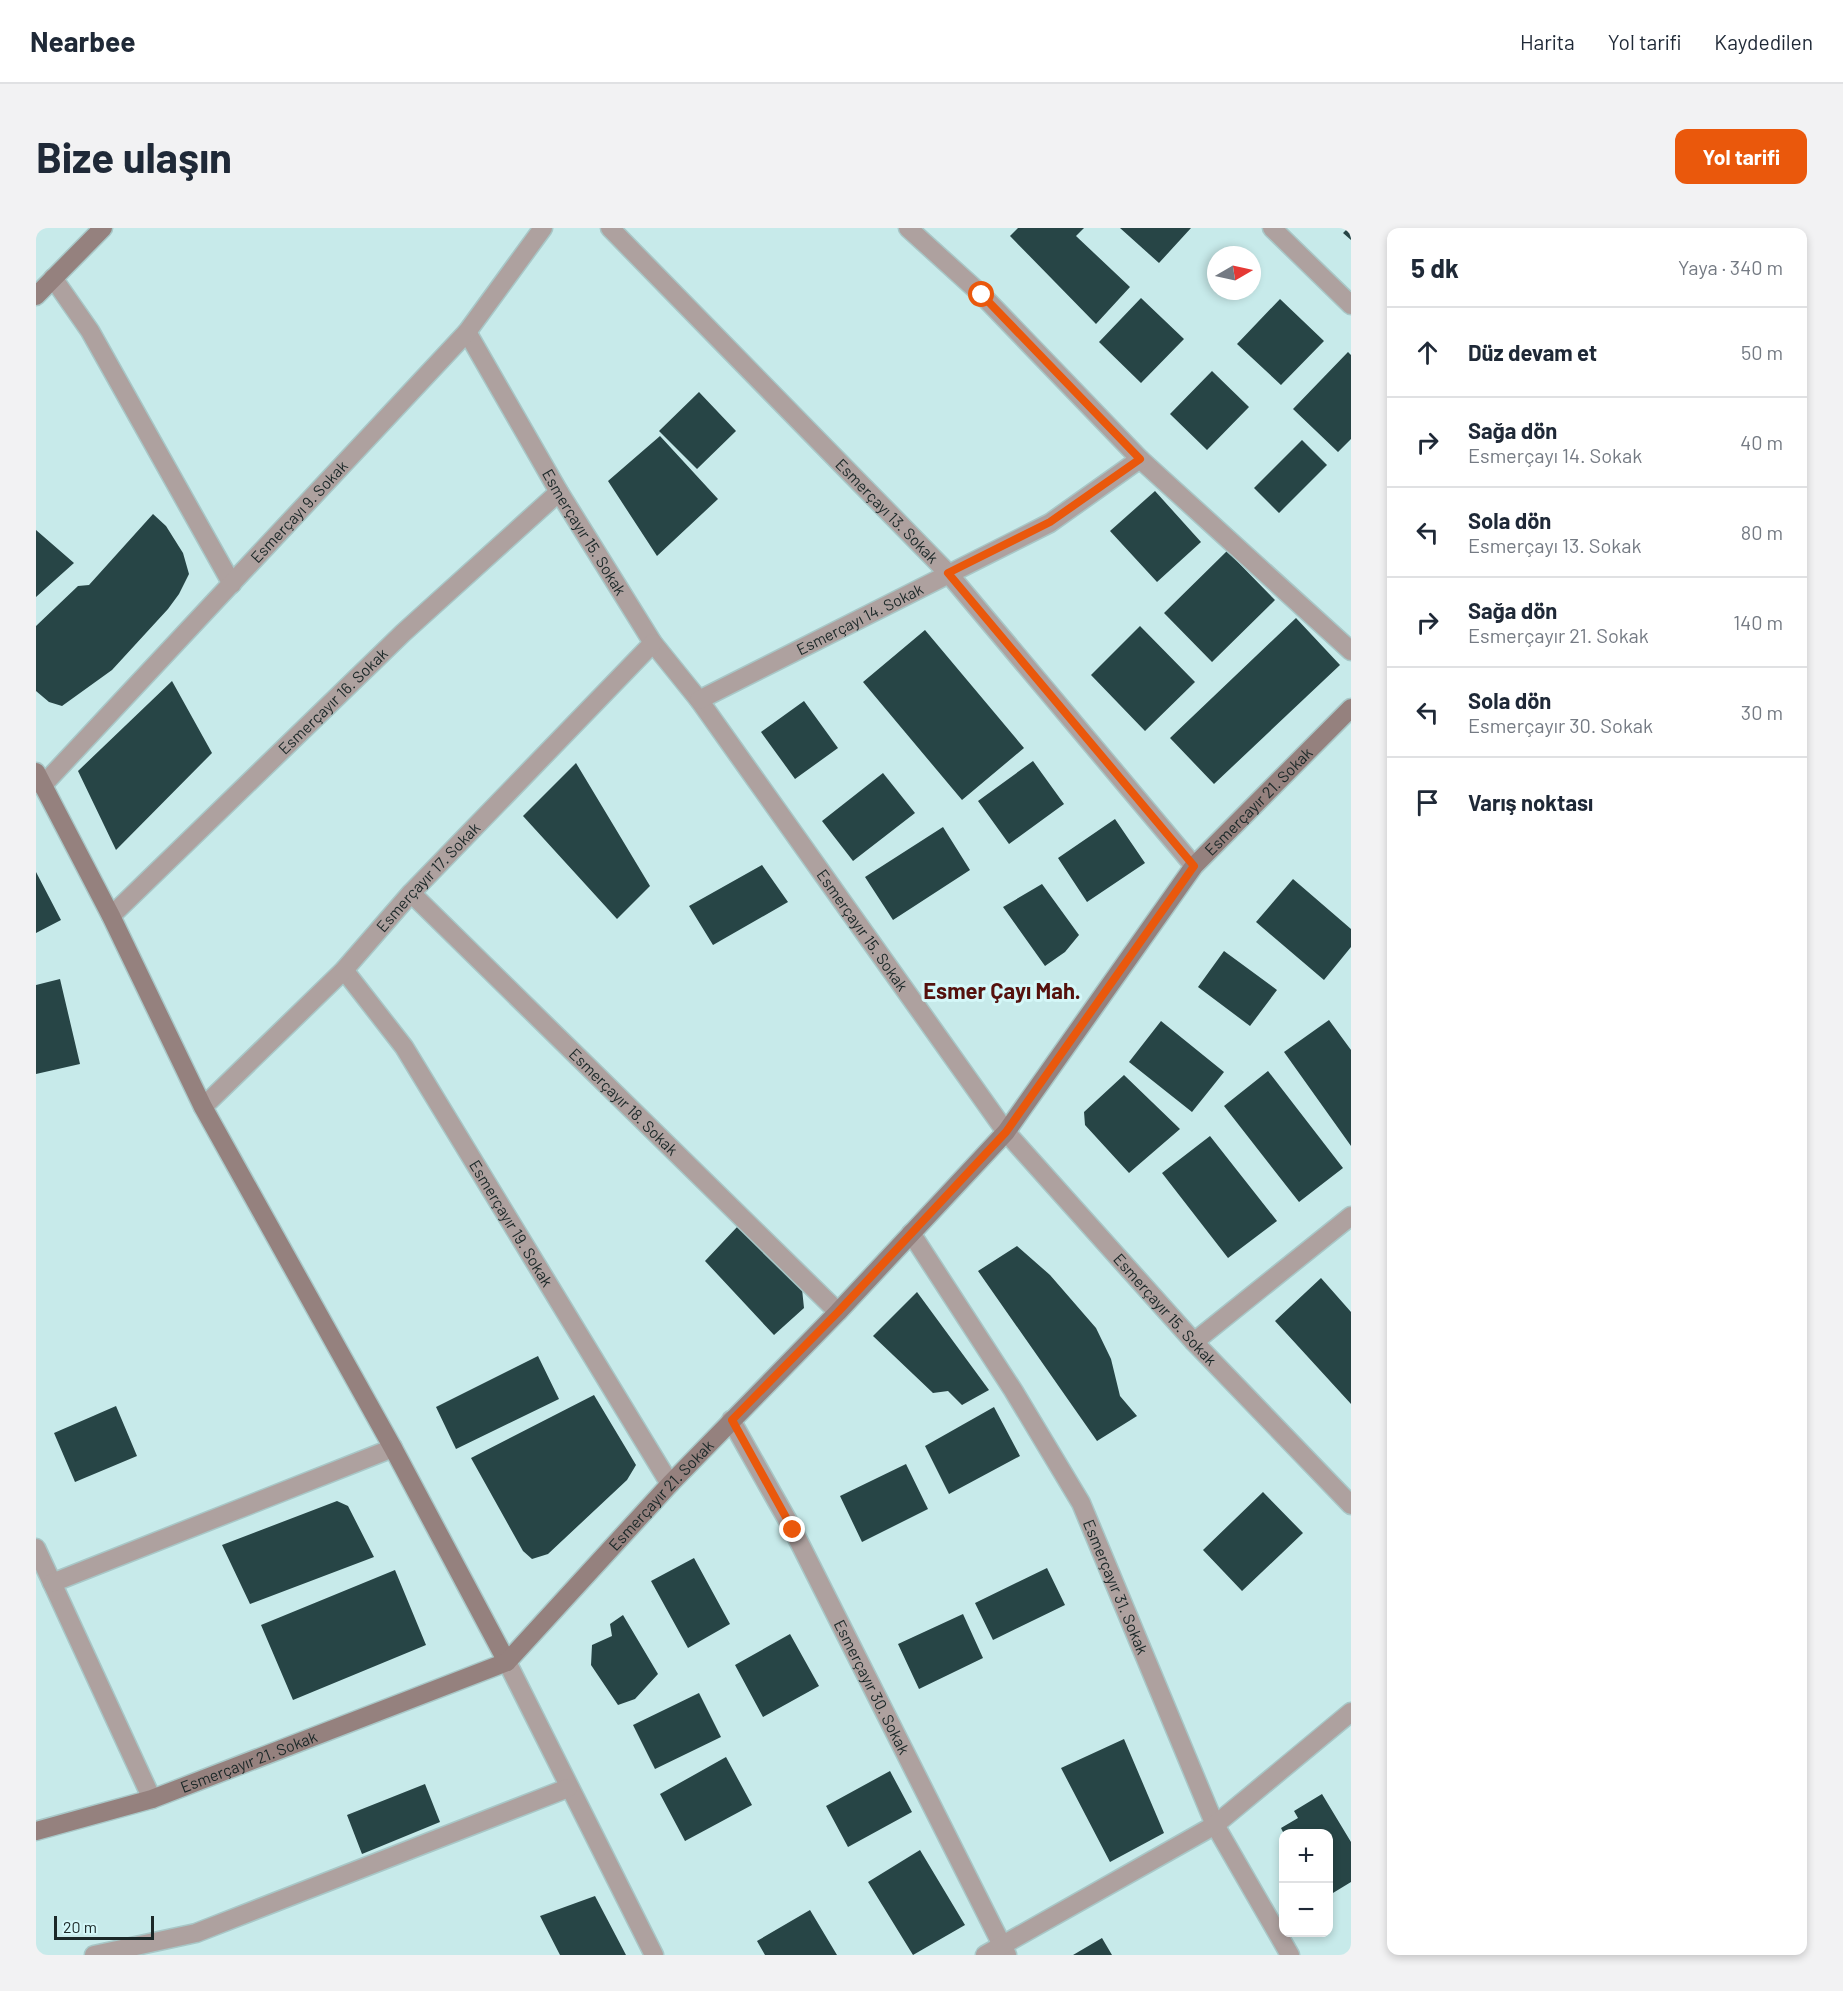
<!DOCTYPE html>
<html lang="tr">
<head>
<meta charset="utf-8">
<style>
  body { margin:0; font-family:Barlow,sans-serif; background:#f2f2f3; color:#1f2937 }
  .controls { position:absolute; right:18px; bottom:18px; display:grid; overflow:hidden; border-radius:12px; box-shadow:0 3px 9px #0003 }
  .controls button { width:54px; height:54px; display:grid; place-items:center; padding:0; border:0; border-bottom:2px solid #e0e1e3; background:#fff; color:#1f2937; font:30px sans-serif }
  .compass { position:absolute; left:1171px; top:18px; width:54px; height:54px; border-radius:50%; background:#fff; box-shadow:0 3px 9px #0003; rotate:81deg }
  .scale { position:absolute; left:18px; bottom:15px; width:100px; box-sizing:border-box; padding-left:6px; border:3px solid #1b2828; border-top:0; font-size:16px; line-height:21px; white-space:nowrap; color:#1b2828; -webkit-text-stroke:4px #d4f7f8; paint-order:stroke }
  .stop { position:absolute; width:18px; height:18px; margin:-14px; border:4px solid #ea580c; border-radius:50%; background:#fff }
  .stop.end { background:#ea580c; border-color:#fff; box-shadow:0 2px 6px #0008 }
  .list { margin:0; padding:0; list-style:none }
  h2 { display:flex; justify-content:space-between; align-items:center; height:78px; margin:0; padding:0 24px; font-size:26px }
  h2 small { font-size:20px; font-weight:400; color:#747a83 }
  .list li { display:grid; grid-template-columns:39px 1fr auto; gap:18px; align-items:center; box-sizing:border-box; height:90px; padding:0 24px; border-top:2px solid #e0e1e3 }
  .list b { display:block; font-size:22px; white-space:nowrap }
  .list p { margin:0; font-size:20px; white-space:nowrap; color:#747a83 }
  .list em { font-size:20px; font-style:normal; color:#747a83 }
  .icon { flex:none; width:33px; height:33px; fill:none; stroke:currentColor; stroke-width:2; stroke-linecap:round; stroke-linejoin:round }
  .map { position:relative; flex:none; width:1315px; height:1727px; overflow:hidden; border-radius:12px }
  header { display:flex; align-items:center; gap:36px; box-sizing:border-box; height:84px; padding:0 30px; background:#fff; border-bottom:2px solid #e0e1e3 }
  header strong { font-size:28px }
  nav { display:flex; gap:33px; margin-inline-start:auto; font-size:21px }
  .intro { display:flex; align-items:center; justify-content:space-between; box-sizing:border-box; height:144px; padding:0 36px }
  h1 { margin:0; font-size:42px }
  .button { padding:15px 27px; border-radius:12px; background:#ea580c; color:#fff; font-size:21px; font-weight:700 }
  main { display:flex; gap:36px; padding:0 36px }
  aside { flex:1; background:#fff; border-radius:12px; box-shadow:0 3px 9px #0003 }
  .map>svg:first-child { display:block }
  .building { fill:#274546 }
  .lines { fill:none; stroke-linecap:round; stroke-linejoin:round }
  .street-casing { stroke:#a8c7c7; stroke-width:21 }
  .secondary-casing { stroke:#a8c7c7; stroke-width:21 }
  .street { stroke:#aea19f; stroke-width:18 }
  .secondary { stroke:#95817e; stroke-width:18 }
  .route { stroke:#ea580c; stroke-width:8 }
  .labels { text-anchor:middle; stroke-width:6; stroke-linejoin:round; paint-order:stroke }
  .street-label { font-size:16px; fill:#1b2828; stroke:#d4f7f8 }
  .district-label { font-size:22px; font-weight:bold; fill:#55110d; stroke:#d4f7f8 }
</style>
</head>
<body>
<header>
<strong>Nearbee</strong>
<nav><a>Harita</a><a>Yol tarifi</a><a>Kaydedilen</a></nav>
</header>
<div class="intro"><h1>Bize ulaşın</h1><a class="button">Yol tarifi</a></div>
<main>
<div class="map">
<svg width="1315" height="1727" viewBox="0 0 1315 1727">
  <rect width="100%" height="100%" fill="#c7eaea"/>
  <!-- building -->
  <path class="building" d="M982 0H1048L1040 8 1094 59 1060 96 974 8Z
    M1084 0H1155L1123 35Z
    M1312 0H1315V12L1307 5Z
    M1105 70 1148 111 1105 155 1063 114Z
    M1244 71 1288 113 1245 157 1201 116Z
    M1312 124 1315 127V211L1302 224 1257 181Z
    M1176 143 1213 179 1171 222 1134 186Z
    M663 164 700 203 661 241 623 203Z
    M624 208 682 271 621 328 572 253Z
    M1266 212 1291 237 1243 285 1218 260Z
    M1119 263 1165 314 1121 354 1074 303Z
    M117 286 130 298 147 325 153 346 143 366 132 381 76 442 26 478 13 474 0 463V398L42 358 53 357Z
    M0 302 38 335 0 369Z
    M1191 323 1239 372 1176 434 1128 385Z
    M1260 390 1304 437 1178 556 1134 510Z
    M1104 398 1159 454 1109 503 1055 447Z
    M889 402 988 520 926 572 827 454Z
    M136 453 176 525 80 622 42 543Z
    M768 473 802 520 759 551 725 504Z
    M997 533 1028 576 973 616 942 573Z
    M540 535 614 658 581 691 487 588Z
    M847 545 879 585 817 633 786 593Z
    M1079 591 1109 635 1051 674 1022 630Z
    M907 599 934 642 857 692 829 649Z
    M726 637 752 674 677 717 653 678Z
    M0 644 25 692 0 705Z
    M1257 651 1315 701V719L1288 752 1220 694Z
    M1006 656 1043 707 1029 724 1009 738 967 679Z
    M1188 723 1241 762 1214 798 1162 759Z
    M24 751 44 836 0 846V757Z
    M1293 792 1315 822V918L1248 824Z
    M1125 793 1188 844 1156 884 1093 834Z
    M1232 843 1307 940 1263 974 1188 878Z
    M1088 847 1144 901 1093 945 1049 897 1048 884Z
    M1174 908 1241 993 1192 1030 1126 945Z
    M702 998 766 1061 768 1080 738 1107 669 1033Z
    M981 1018 1014 1047 1060 1100 1075 1131 1084 1168 1101 1188 1061 1213 942 1043Z
    M1285 1050 1315 1084V1176L1239 1093Z
    M881 1064 953 1162 926 1177 912 1163 897 1165 837 1108Z
    M502 1128 523 1171 420 1221 400 1179Z
    M558 1167 600 1237 591 1252 512 1326 496 1331 487 1323 435 1230Z
    M80 1178 101 1228 39 1254 18 1205Z
    M958 1179 984 1228 913 1266 889 1218Z
    M870 1236 892 1281 826 1314 804 1268Z
    M1227 1264 1267 1305 1206 1363 1167 1322Z
    M301 1273 312 1278 338 1329 214 1376 186 1317Z
    M658 1330 694 1396 652 1420 615 1353Z
    M1011 1340 1029 1377 957 1412 939 1375Z
    M359 1342 390 1417 257 1472 225 1397Z
    M927 1386 947 1430 883 1461 862 1416Z
    M587 1387 622 1446 599 1471 582 1477 555 1437 556 1417 576 1408 574 1396Z
    M754 1406 783 1458 727 1489 699 1437Z
    M663 1465 685 1509 619 1541 597 1497Z
    M1088 1511 1128 1605 1074 1634 1025 1540Z
    M690 1529 716 1577 649 1613 624 1566Z
    M854 1543 876 1584 812 1619 790 1578Z
    M389 1556 404 1594 326 1626 311 1587Z
    M1286 1566 1315 1614V1654L1292 1668V1606H1248L1245 1600 1262 1590 1258 1583Z
    M884 1622 929 1697 877 1727 832 1654Z
    M559 1668 590 1727H524L504 1688Z
    M774 1682 801 1727H729L721 1713Z
    M1066 1710 1076 1727H1037Z"/>
  <g class="lines">
    <defs>
      <g id="street">
        <path id="s1" d="M574 0 912 345 1158 638"/>
        <path d="M872 0 946 67 1104 231 1315 423"/>
        <path d="M1236 0 1315 77"/>
        <path d="M17 50 54 103 196 356"/>
        <path id="s2" d="M431 104 523 264 617 415 663 472 970 904 1158 1114 1315 1277"/>
        <path id="s3" d="M663 472 1014 295 1104 231"/>
        <path id="s4" d="M6 558 431 104 507 0"/>
        <path id="s5" d="M375 665 802 1084"/>
        <path id="s6" d="M75 688 367 405 523 264"/>
        <path id="s7" d="M308 742 368 819 634 1256"/>
        <path id="s8" d="M167 879 308 742 375 665 617 415"/>
        <path id="s9" d="M875 1005 977 1162 1045 1275 1179 1597 1254 1727"/>
        <path d="M1158 1114 1315 988"/>
        <path id="s10" d="M695 1192 757 1302 971 1727"/>
        <path d="M0 1320 116 1571"/>
        <path d="M16 1355 357 1220"/>
        <path d="M471 1434 618 1727"/>
        <path d="M58 1727 160 1705 532 1560"/>
        <path d="M949 1727 1179 1597 1315 1484"/>
      </g>
      <g id="secondary">
        <path d="M0 68 67 0"/>
        <path d="M0 544 75 688 167 879 357 1220 471 1434"/>
        <path id="s11" d="M0 1603 116 1571 471 1434 634 1256 802 1084 970 904 1158 638 1315 480"/>
      </g>
    </defs>
    <!-- street casing -->
    <use href="#street" class="street-casing"/>
    <!-- secondary casing -->
    <use href="#secondary" class="secondary-casing"/>
    <!-- street -->
    <use href="#street" class="street"/>
    <!-- secondary -->
    <use href="#secondary" class="secondary"/>
  </g>
  <g class="lines">
    <!-- route -->
    <path class="route" d="M757 1302 696 1192 802 1084 970 904 1158 638 912 345 1014 294 1104 231 946 67"/>
  </g>
  <g class="labels">
    <!-- street labels -->
    <g class="street-label">
      <text dy="6" stroke="none"><textPath href="#s1" startOffset="396">Esmerçayı 13. Sokak</textPath></text>
      <text dy="6" stroke="none"><textPath href="#s4" startOffset="376">Esmerçayı 9. Sokak</textPath></text>
      <text dy="6" stroke="none"><textPath href="#s2" startOffset="232">Esmerçayır 15. Sokak</textPath></text>
      <text dy="6" stroke="none"><textPath href="#s3" startOffset="180">Esmerçayı 14. Sokak</textPath></text>
      <text dy="6" stroke="none"><textPath href="#s6" startOffset="309">Esmerçayır 16. Sokak</textPath></text>
      <text dy="6" stroke="none"><textPath href="#s11" startOffset="1646">Esmerçayır 21. Sokak</textPath></text>
      <text dy="6" stroke="none"><textPath href="#s8" startOffset="322">Esmerçayır 17. Sokak</textPath></text>
      <text dy="6" stroke="none"><textPath href="#s2" startOffset="718">Esmerçayır 15. Sokak</textPath></text>
      <text dy="6" stroke="none"><textPath href="#s5" startOffset="298">Esmerçayır 18. Sokak</textPath></text>
      <text dy="6" stroke="none"><textPath href="#s7" startOffset="304">Esmerçayır 19. Sokak</textPath></text>
      <text dy="6" stroke="none"><textPath href="#s2" startOffset="1204">Esmerçayır 15. Sokak</textPath></text>
      <text dy="6" stroke="none"><textPath href="#s11" startOffset="728">Esmerçayır 21. Sokak</textPath></text>
      <text dy="6" stroke="none"><textPath href="#s9" startOffset="410">Esmerçayır 31. Sokak</textPath></text>
      <text dy="6" stroke="none"><textPath href="#s10" startOffset="302">Esmerçayır 30. Sokak</textPath></text>
      <text dy="6" stroke="none"><textPath href="#s11" startOffset="224">Esmerçayır 21. Sokak</textPath></text>
    </g>
    <!-- district labels -->
    <g class="district-label">
      <text x="966" y="771">Esmer Çayı Mah.</text>
    </g>
  </g>
</svg>
<div class="controls">
<button>+</button>
<button>−</button>
</div>
<svg class="compass" viewBox="-18 -18 36 36"><path d="M0-13l5 13h-10z" fill="#e53935"/><path d="M0 13l5-13h-10z" fill="#747a83"/></svg>
<div class="scale">20 m</div>
<div class="stop" style="left:946px;top:67px"></div>
<div class="stop end" style="left:757px;top:1302px"></div>
</div>
<aside>
<h2>5 dk<small>Yaya · 340 m</small></h2>
<ul class="list">
<li><svg class="icon" aria-label="ahead" viewBox="0 0 24 24"><path d="M12 20V5M6 11l6-6 6 6"/></svg><div><b>Düz devam et</b></div><em>50 m</em></li>
<li><svg class="icon" aria-label="right" viewBox="0 0 24 24"><path d="M7 20v-9h11M14 6l5 5-5 5"/></svg><div><b>Sağa dön</b><p>Esmerçayı 14. Sokak</p></div><em>40 m</em></li>
<li><svg class="icon" aria-label="left" viewBox="0 0 24 24"><path d="M17 20v-9H6M10 6l-5 5 5 5"/></svg><div><b>Sola dön</b><p>Esmerçayı 13. Sokak</p></div><em>80 m</em></li>
<li><svg class="icon" aria-label="right" viewBox="0 0 24 24"><path d="M7 20v-9h11M14 6l5 5-5 5"/></svg><div><b>Sağa dön</b><p>Esmerçayır 21. Sokak</p></div><em>140 m</em></li>
<li><svg class="icon" aria-label="left" viewBox="0 0 24 24"><path d="M17 20v-9H6M10 6l-5 5 5 5"/></svg><div><b>Sola dön</b><p>Esmerçayır 30. Sokak</p></div><em>30 m</em></li>
<li><svg class="icon" aria-label="arrive" viewBox="0 0 24 24"><path d="M6 21V4h12l-3 4 3 4H6"/></svg><div><b>Varış noktası</b></div></li>
</ul>
</aside>
</main>
</body>
</html>
